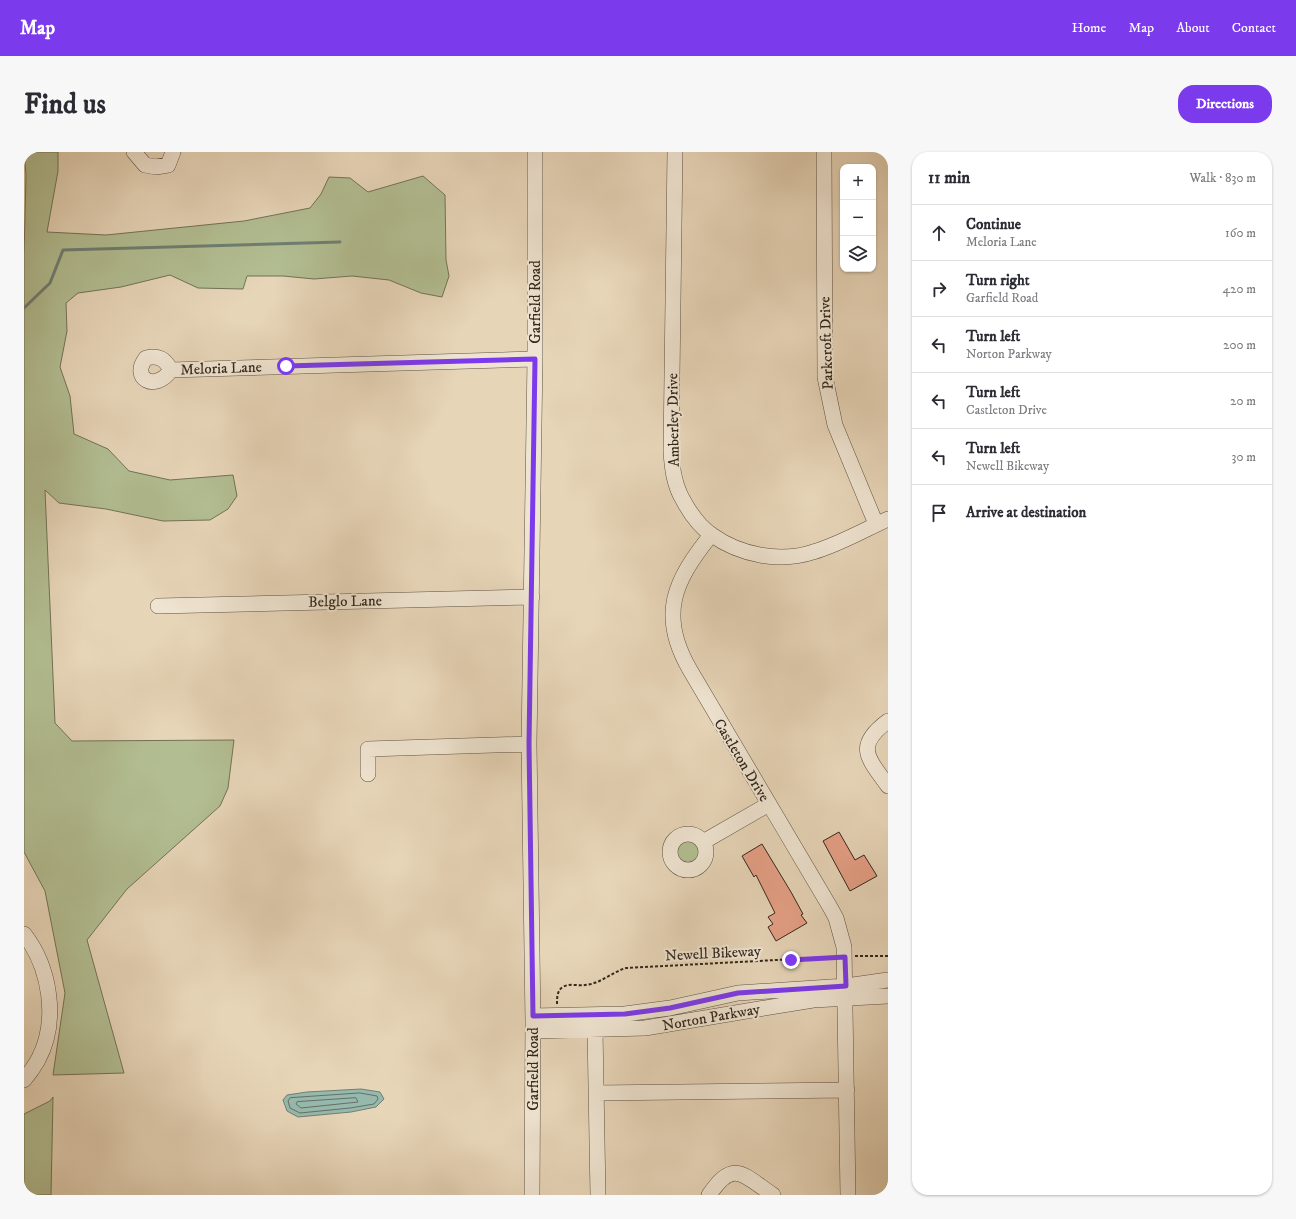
<!DOCTYPE html>
<html lang="en">
<head>
<meta charset="utf-8">
<style>
  body { margin:0; font-family:"IM FELL DW Pica",serif; background:#f7f7f7; color:#2b2b33 }
  .controls { position:absolute; right:12px; top:12px; display:grid; overflow:hidden; border-radius:8px; box-shadow:0 1px 3px #0004 }
  .controls button { width:36px; height:36px; display:grid; place-items:center; padding:0; border:0; border-bottom:1px solid #e1e1e2; background:#fff; color:#2b2b33; font:20px sans-serif }
  .stop { position:absolute; width:12px; height:12px; margin:-9px; border:3px solid #7c3aed; border-radius:50%; background:#fff }
  .stop.end { background:#7c3aed; border-color:#fff; box-shadow:0 1px 4px #0008 }
  .list { margin:0; padding:0; list-style:none }
  h2 { display:flex; justify-content:space-between; align-items:center; height:52px; margin:0; padding:0 16px; font-size:17px }
  h2 small { font-size:13px; font-weight:400; color:#7c7c81 }
  .list li { display:grid; grid-template-columns:26px 1fr auto; gap:12px; align-items:center; box-sizing:border-box; height:56px; padding:0 16px; border-top:1px solid #e1e1e2 }
  .list b { display:block; font-size:15px; white-space:nowrap }
  .list p { margin:0; font-size:13px; white-space:nowrap; color:#7c7c81 }
  .list em { font-size:13px; font-style:normal; color:#7c7c81 }
  .icon { flex:none; width:22px; height:22px; fill:none; stroke:currentColor; stroke-width:2; stroke-linecap:round; stroke-linejoin:round }
  .map { position:relative; flex:none; width:864px; height:1043px; overflow:hidden; border-radius:16px }
  header { display:flex; align-items:center; gap:24px; box-sizing:border-box; height:56px; padding:0 20px; background:#7c3aed; color:#fff }
  header strong { font-size:19px }
  nav { display:flex; gap:22px; margin-inline-start:auto; font-size:14px }
  .intro { display:flex; align-items:center; justify-content:space-between; box-sizing:border-box; height:96px; padding:0 24px }
  h1 { margin:0; font-size:28px }
  .button { padding:10px 18px; border-radius:16px; background:#7c3aed; color:#fff; font-size:14px; font-weight:700 }
  main { display:flex; gap:24px; padding:0 24px }
  aside { flex:1; background:#fff; border-radius:16px; box-shadow:0 1px 3px #0004 }
  .map>svg:first-child { display:block }
  .green { fill:#b2be92; stroke:#727257 }
  .water { fill:#97b9ad; stroke:#6f7f73 }
  .lines { fill:none; stroke-linecap:round; stroke-linejoin:round }
  .shore { stroke:#647064; stroke-width:1 }
  .stream { stroke:#6f7f73; stroke-width:3 }
  .building { fill:#e6a086; stroke:#32271c }
  .minor-casing { stroke:#5f5243; stroke-width:16 }
  .path { stroke:#32271c; stroke-width:2; stroke-dasharray:3 2; stroke-linecap:butt }
  .minor { stroke:#efe4d1; stroke-width:15 }
  .route { stroke:#7c3aed; stroke-width:5 }
  .labels { text-anchor:middle; stroke-width:4; stroke-linejoin:round; paint-order:stroke }
  .street-label { font-size:15px; fill:#32271c; stroke:#efe4d1 }
</style>
</head>
<body>
<header>
<strong>Map</strong>
<nav><a>Home</a><a>Map</a><a>About</a><a>Contact</a></nav>
</header>
<div class="intro"><h1>Find us</h1><a class="button">Directions</a></div>
<main>
<div class="map">
<svg width="864" height="1043" viewBox="0 0 864 1043">
  <rect width="100%" height="100%" fill="#e7d5b8"/>
  <filter id="stains"><feTurbulence type="fractalNoise" baseFrequency=".005" numOctaves="4"/><feColorMatrix values="0 0 0 0 .2 0 0 0 0 .09 0 0 0 0 .02 0 0 0 .5 -.17"/></filter>
  <radialGradient id="worn" r=".72"><stop offset=".6" stop-color="#630" stop-opacity="0"/><stop offset="1" stop-color="#630" stop-opacity=".3"/></radialGradient>
  <!-- green -->
  <path class="green" d="M0 0H34V19L23 80 82 83 220 69 286 56 297 42 305 25 326 26 344 40 399 24 421 43 422 108 425 124 418 145 397 141 365 128 328 124 290 127 259 124H223L219 137 174 136 146 123 97 135 54 141 42 151 43 179 36 215 46 244 50 282 84 297 105 319 146 328 209 323 213 344 204 357 186 368 139 369 82 357 35 351 21 338 31 571 48 589 210 588 204 636 196 654 103 737 63 788 100 921 29 923 41 841 21 739 0 700V104L2 23Z
    M651 700a13 13 0 1 1 26 0a13 13 0 1 1-26 0Z
    M29 945 27 1043H0V962L26 949Z"/>
  <!-- water -->
  <path class="water" d="M337 937 356 940 360 947 352 955 327 960 274 965 263 959 259 948 263 943 283 940Z"/>
  <g class="lines">
    <!-- shore -->
    <path class="shore" d="M336 941 353 944 354 947 350 952 326 956 276 961 266 956 264 949 266 946Z
      M332 946 334 950 277 956 272 952 273 950Z"/>
    <!-- stream -->
    <path class="stream" d="M0 156 26 131 39 98 316 90"/>
  </g>
  <!-- building -->
  <path class="building" d="M815 680 831 708 840 703 853 724 826 739 799 689Z
    M738 692 767 740 779 762 777 763 783 771 752 789 744 775 749 772 744 765 751 761 732 723 730 725 718 704Z"/>
  <g class="lines">
    <defs>
      <path id="minor" d="M110 0 121 13 132 15 144 13 149 0
        M651 0 647 299C648 316 650 333 659 348 666 361 676 375 688 383 716 403 756 411 789 400 814 393 840 378 864 367
        M800 0 801 225 811 273 852 372
        M147 218C131 241 106 226 122 206 135 203 141 207 147 218L511 207
        M687 383C650 429 634 463 666 518L806 755 812 766 820 795 824 1043
        M134 454 508 445
        M864 569C830 594 844 606 864 634
        M344 622V597L505 592
        M646 700a18 18 0 1 1 36 0a18 18 0 1 1-36 0Z
        M679 690 745 652
        M0 782C26 815 35 869 14 908 10 915 5 922 0 928
        M509 864 601 862 646 856 714 841 822 834 864 828
        M571 878 574 1043
        M509 879 621 876 789 848 864 844
        M572 941 823 938
        M508 1043 509 870 505 592 511 207V0
        M685 1043C710 1006 719 1023 749 1043"/>
    </defs>
    <!-- minor casing -->
    <use href="#minor" class="minor-casing"/>
    <!-- path -->
    <path class="path" d="M831 804H864
      M533 852C533 846 533 838 539 835 545 831 554 834 561 833 576 832 588 820 602 816L809 805"/>
    <!-- minor -->
    <use href="#minor" class="minor"/>
  </g>
  <g class="lines">
    <!-- route -->
    <path class="route" d="M262 214 511 207 505 592 509 864 601 862 646 856 714 841 822 834 821 805 767 808"/>
  </g>
  <g class="labels">
    <!-- street labels -->
    <g class="street-label">
      <text transform="translate(511 150) rotate(-90)" y="5">Garfield Road</text>
      <text transform="translate(802 191) rotate(-92)" y="5">Parkcroft Drive</text>
      <text transform="translate(197 216) rotate(-2)" y="5">Meloria Lane</text>
      <text transform="translate(649 268) rotate(-91)" y="5">Amberley Drive</text>
      <text transform="translate(321 449) rotate(-1)" y="5">Belglo Lane</text>
      <text transform="translate(718 608) rotate(59)" y="5">Castleton Drive</text>
      <text transform="translate(689 801) rotate(-3)" y="5">Newell Bikeway</text>
      <text transform="translate(687 865) rotate(-10)" y="5">Norton Parkway</text>
      <text transform="translate(509 917) rotate(-90)" y="5">Garfield Road</text>
    </g>
  </g>
  <rect width="100%" height="100%" filter="url(#stains)"/>
  <rect width="100%" height="100%" fill="url(#worn)"/>
</svg>
<div class="controls">
<button>+</button>
<button>−</button>
<button><svg class="icon" aria-label="layers" viewBox="0 0 24 24"><path d="M12 4l9 5-9 5-9-5zM3 14l9 5 9-5"/></svg></button>
</div>
<div class="stop" style="left:262px;top:214px"></div>
<div class="stop end" style="left:767px;top:808px"></div>
</div>
<aside>
<h2>11 min<small>Walk · 830 m</small></h2>
<ul class="list">
<li><svg class="icon" aria-label="ahead" viewBox="0 0 24 24"><path d="M12 20V5M6 11l6-6 6 6"/></svg><div><b>Continue</b><p>Meloria Lane</p></div><em>160 m</em></li>
<li><svg class="icon" aria-label="right" viewBox="0 0 24 24"><path d="M7 20v-9h11M14 6l5 5-5 5"/></svg><div><b>Turn right</b><p>Garfield Road</p></div><em>420 m</em></li>
<li><svg class="icon" aria-label="left" viewBox="0 0 24 24"><path d="M17 20v-9H6M10 6l-5 5 5 5"/></svg><div><b>Turn left</b><p>Norton Parkway</p></div><em>200 m</em></li>
<li><svg class="icon" aria-label="left" viewBox="0 0 24 24"><path d="M17 20v-9H6M10 6l-5 5 5 5"/></svg><div><b>Turn left</b><p>Castleton Drive</p></div><em>20 m</em></li>
<li><svg class="icon" aria-label="left" viewBox="0 0 24 24"><path d="M17 20v-9H6M10 6l-5 5 5 5"/></svg><div><b>Turn left</b><p>Newell Bikeway</p></div><em>30 m</em></li>
<li><svg class="icon" aria-label="arrive" viewBox="0 0 24 24"><path d="M6 21V4h12l-3 4 3 4H6"/></svg><div><b>Arrive at destination</b></div></li>
</ul>
</aside>
</main>
</body>
</html>
